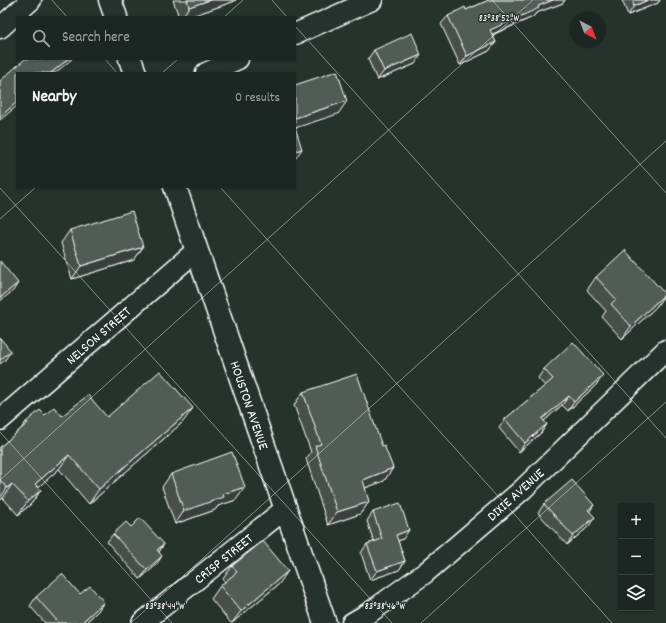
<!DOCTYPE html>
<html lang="en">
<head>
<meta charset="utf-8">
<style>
  body { margin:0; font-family:Dekko,sans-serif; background:#252e2a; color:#f1f3f6 }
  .controls { position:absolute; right:12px; bottom:12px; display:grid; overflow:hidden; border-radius:0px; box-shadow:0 1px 3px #0004 }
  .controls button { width:36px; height:36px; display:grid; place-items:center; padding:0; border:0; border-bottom:1px solid #3a4340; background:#1c2622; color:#f1f3f6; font:20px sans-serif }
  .compass { position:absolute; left:570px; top:12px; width:36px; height:36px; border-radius:50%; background:#1c2622; box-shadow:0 1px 3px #0004; rotate:138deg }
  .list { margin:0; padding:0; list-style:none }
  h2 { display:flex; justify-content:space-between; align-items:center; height:52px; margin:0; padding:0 16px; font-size:17px }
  h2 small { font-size:13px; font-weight:400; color:#a0a5a5 }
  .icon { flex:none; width:22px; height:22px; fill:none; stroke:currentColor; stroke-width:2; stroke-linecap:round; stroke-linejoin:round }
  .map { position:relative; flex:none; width:666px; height:623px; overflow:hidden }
  .search { position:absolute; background:#1c2622; box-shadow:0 1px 3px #0004; left:16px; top:16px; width:280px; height:44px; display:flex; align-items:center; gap:10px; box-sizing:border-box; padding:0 14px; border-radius:0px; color:#a0a5a5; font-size:15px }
  .panel { position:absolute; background:#1c2622; box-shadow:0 1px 3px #0004; left:16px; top:72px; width:280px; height:116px; border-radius:0px }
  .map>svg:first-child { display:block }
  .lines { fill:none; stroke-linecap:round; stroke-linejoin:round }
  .street-casing { stroke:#fff; stroke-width:23 }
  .secondary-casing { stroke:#fff; stroke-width:25 }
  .street { stroke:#26332d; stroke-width:20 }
  .secondary { stroke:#26332d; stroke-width:22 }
  .wall { fill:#464f4b; stroke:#fff }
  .shaded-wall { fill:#39403d; stroke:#fff }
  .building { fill:#515c57; stroke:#fff }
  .ticks { fill:none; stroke:#fff; stroke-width:1; stroke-opacity:0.45 }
  .labels { text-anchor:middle; stroke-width:3; stroke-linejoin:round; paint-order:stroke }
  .street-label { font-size:14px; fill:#fff; stroke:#26332d }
  .ticks-label { font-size:10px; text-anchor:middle; fill:#fff; stroke:#26332d; stroke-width:3; stroke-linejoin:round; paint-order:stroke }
</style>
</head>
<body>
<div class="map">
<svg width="666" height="623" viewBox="0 0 666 623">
  <rect width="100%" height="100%" fill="#26332d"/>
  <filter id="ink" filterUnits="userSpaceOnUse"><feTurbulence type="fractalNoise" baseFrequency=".025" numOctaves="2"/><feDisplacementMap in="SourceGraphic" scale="8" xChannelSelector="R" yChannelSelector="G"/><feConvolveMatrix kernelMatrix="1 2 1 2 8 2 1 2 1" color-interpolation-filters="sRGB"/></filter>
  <g filter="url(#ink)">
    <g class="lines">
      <defs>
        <path id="street" d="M0 28 31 0
          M295 34 372 0
          M206 73 238 59
          M0 420 197 250
          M142 623 285 509
          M352 623 369 613 425 573 522 490 666 350"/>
        <path id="secondary" d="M110 0 116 17
          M130 59 135 73
          M175 187 325 623"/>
      </defs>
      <!-- street casing -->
      <use href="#street" class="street-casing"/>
      <!-- secondary casing -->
      <use href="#secondary" class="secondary-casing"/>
      <!-- street -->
      <use href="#street" class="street"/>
      <!-- secondary -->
      <use href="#secondary" class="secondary"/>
    </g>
    <!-- wall -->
    <path class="wall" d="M173 0H236L235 1 189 17H179Z
      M489 0H565L563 3 536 13 533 17 492 35 496 42 489 51 460 65 441 24 448 16 466 10Z
      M622 0H660L658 3 628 15Z
      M374 50 415 64 377 80 368 59Z
      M70 230 143 247 134 260 72 279 61 243Z
      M596 277 665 294 656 307 622 339 602 317 606 311 587 290Z
      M544 369 603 375 597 384 568 411 562 405 544 421 547 424 541 433 519 452 499 428 505 419 545 386 538 378Z
      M303 392 382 446 393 468 384 481 365 488 369 502 360 514 328 525 306 459 311 452 294 405Z
      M45 415 62 416 107 417 183 422 89 504 59 469 38 487 41 490 31 504 18 515 3 498 0 500V447L20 430 26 422Z
      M171 474 236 500 218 506 215 510 175 524 162 487Z
      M544 504 594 505 590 511 589 526 567 545 538 513Z
      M373 512 403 539 398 541 405 561 399 570 370 580 361 553 367 544 374 542 367 521Z
      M131 527 164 544 159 552 156 565 140 579 107 542 113 534Z
      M232 566 279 584 232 623H231L211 599 220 586 225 582 223 579Z
      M80 594 98 611 85 623H45L30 606 36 597Z"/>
    <!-- shaded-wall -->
    <path class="shaded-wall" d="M210 0H236L235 1 189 17H182L189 7Z
      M553 0H565L563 3 536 13 533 17 483 38 490 30 538 6Z
      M648 0H660L658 3 628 15 634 6Z
      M496 42 489 51 460 65 467 56Z
      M421 55 415 64 377 80 384 71Z
      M68 59H72L55 73H51Z
      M347 101 338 114 295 128V118Z
      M17 102V106L0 120V117Z
      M302 149 295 159V151Z
      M143 247 134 260 72 279 81 266Z
      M18 283 13 291 0 301V298Z
      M665 294 656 307 622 339 631 326Z
      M11 351 5 360 0 364V360Z
      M603 375 597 384 568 411 574 402Z
      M569 396 562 405 536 428 542 419Z
      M193 408 183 422 89 504 99 489Z
      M547 424 541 433 519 452 525 443Z
      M69 455 59 469 26 498 35 484Z
      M393 468 384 481 354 492 363 480Z
      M12 484 3 498 0 500V498L7 488Z
      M245 487 236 500 218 506 215 510 175 524 184 511 223 494Z
      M41 490 31 504 18 515 28 501Z
      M369 502 360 514 328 525 337 512Z
      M595 517 589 526 567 545 573 536Z
      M409 530 403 539 390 544 396 535Z
      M164 544 158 553 157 550Z
      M162 556 156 565 140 579 147 570Z
      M405 561 399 570 370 580 377 571Z
      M288 571 279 584 232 623 241 611Z
      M104 602 98 611 85 623H81Z"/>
    <!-- building -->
    <path class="building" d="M187 0H210L189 7Z
      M489 0H553L538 6 539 8 490 30 496 42 467 56 448 16 465 7 466 10Z
      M632 0H648L634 6Z
      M412 33 421 55 384 71 374 50Z
      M25 59H68L51 73H17V102L0 117V81Z
      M337 71 347 101 295 118V85Z
      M295 127 302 149 295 151Z
      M132 211 143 247 81 266 70 230Z
      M625 250 665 294 631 326 611 304 616 299 596 277Z
      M0 261 18 283 0 298Z
      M0 338 11 351 0 360Z
      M573 342 603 375 574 402 569 396 542 419 547 424 525 443 505 419 553 379 544 369Z
      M160 371 193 408 99 489 69 455 35 484 41 490 28 501 12 484 7 488 0 480V447L28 423 26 422 40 410 45 415 54 407 62 416 88 395 107 417Z
      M357 374 382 446 384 445 393 468 363 480 369 502 337 512 315 446 321 444 303 392Z
      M232 452 245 487 223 494 224 497 184 511 171 474Z
      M572 480 594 505 588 510 595 517 573 536 544 504Z
      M400 503 409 530 396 535 405 561 377 571 367 544 382 539 373 512Z
      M140 518 164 544 157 550 162 556 147 570 113 534 126 522 131 527Z
      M263 541 288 571 241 611 220 586 237 572 232 566Z
      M62 574 80 594 90 586 104 602 81 623H59L36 597Z"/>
  </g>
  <!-- ticks -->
  <path class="ticks" d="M52 0 67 17M272 0 287 17M492 0 666 193M224 17 243 0M295 26 666 438M105 59 117 73M162 73 178 59M220 187 612 623M0 188 392 623M0 219 36 187M0 432 172 623M0 480 533 0M131 623 666 141M421 623 666 402"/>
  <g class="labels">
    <!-- street labels -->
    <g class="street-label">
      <text transform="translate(98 335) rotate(-41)" y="5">NELSON STREET</text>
      <text transform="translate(250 405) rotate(71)" y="5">HOUSTON AVENUE</text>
      <text transform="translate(515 494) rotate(-42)" y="5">DIXIE AVENUE</text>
      <text transform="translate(223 558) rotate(-39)" y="5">CRISP STREET</text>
    </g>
  </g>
  <g class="ticks-label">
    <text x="499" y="21">83°38'52"W</text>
    <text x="165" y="609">83°38'44"W</text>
    <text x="385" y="609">83°38'46"W</text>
  </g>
</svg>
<div class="controls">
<button>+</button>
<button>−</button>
<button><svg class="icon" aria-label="layers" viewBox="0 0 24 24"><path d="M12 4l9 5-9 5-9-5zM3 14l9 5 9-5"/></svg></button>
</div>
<svg class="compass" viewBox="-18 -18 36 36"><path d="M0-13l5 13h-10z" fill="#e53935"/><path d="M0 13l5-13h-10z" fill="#a0a5a5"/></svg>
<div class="search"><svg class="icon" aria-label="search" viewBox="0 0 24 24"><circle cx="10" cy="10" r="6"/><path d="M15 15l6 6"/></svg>Search here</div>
<section class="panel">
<h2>Nearby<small>0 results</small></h2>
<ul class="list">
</ul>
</section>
</div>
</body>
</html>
